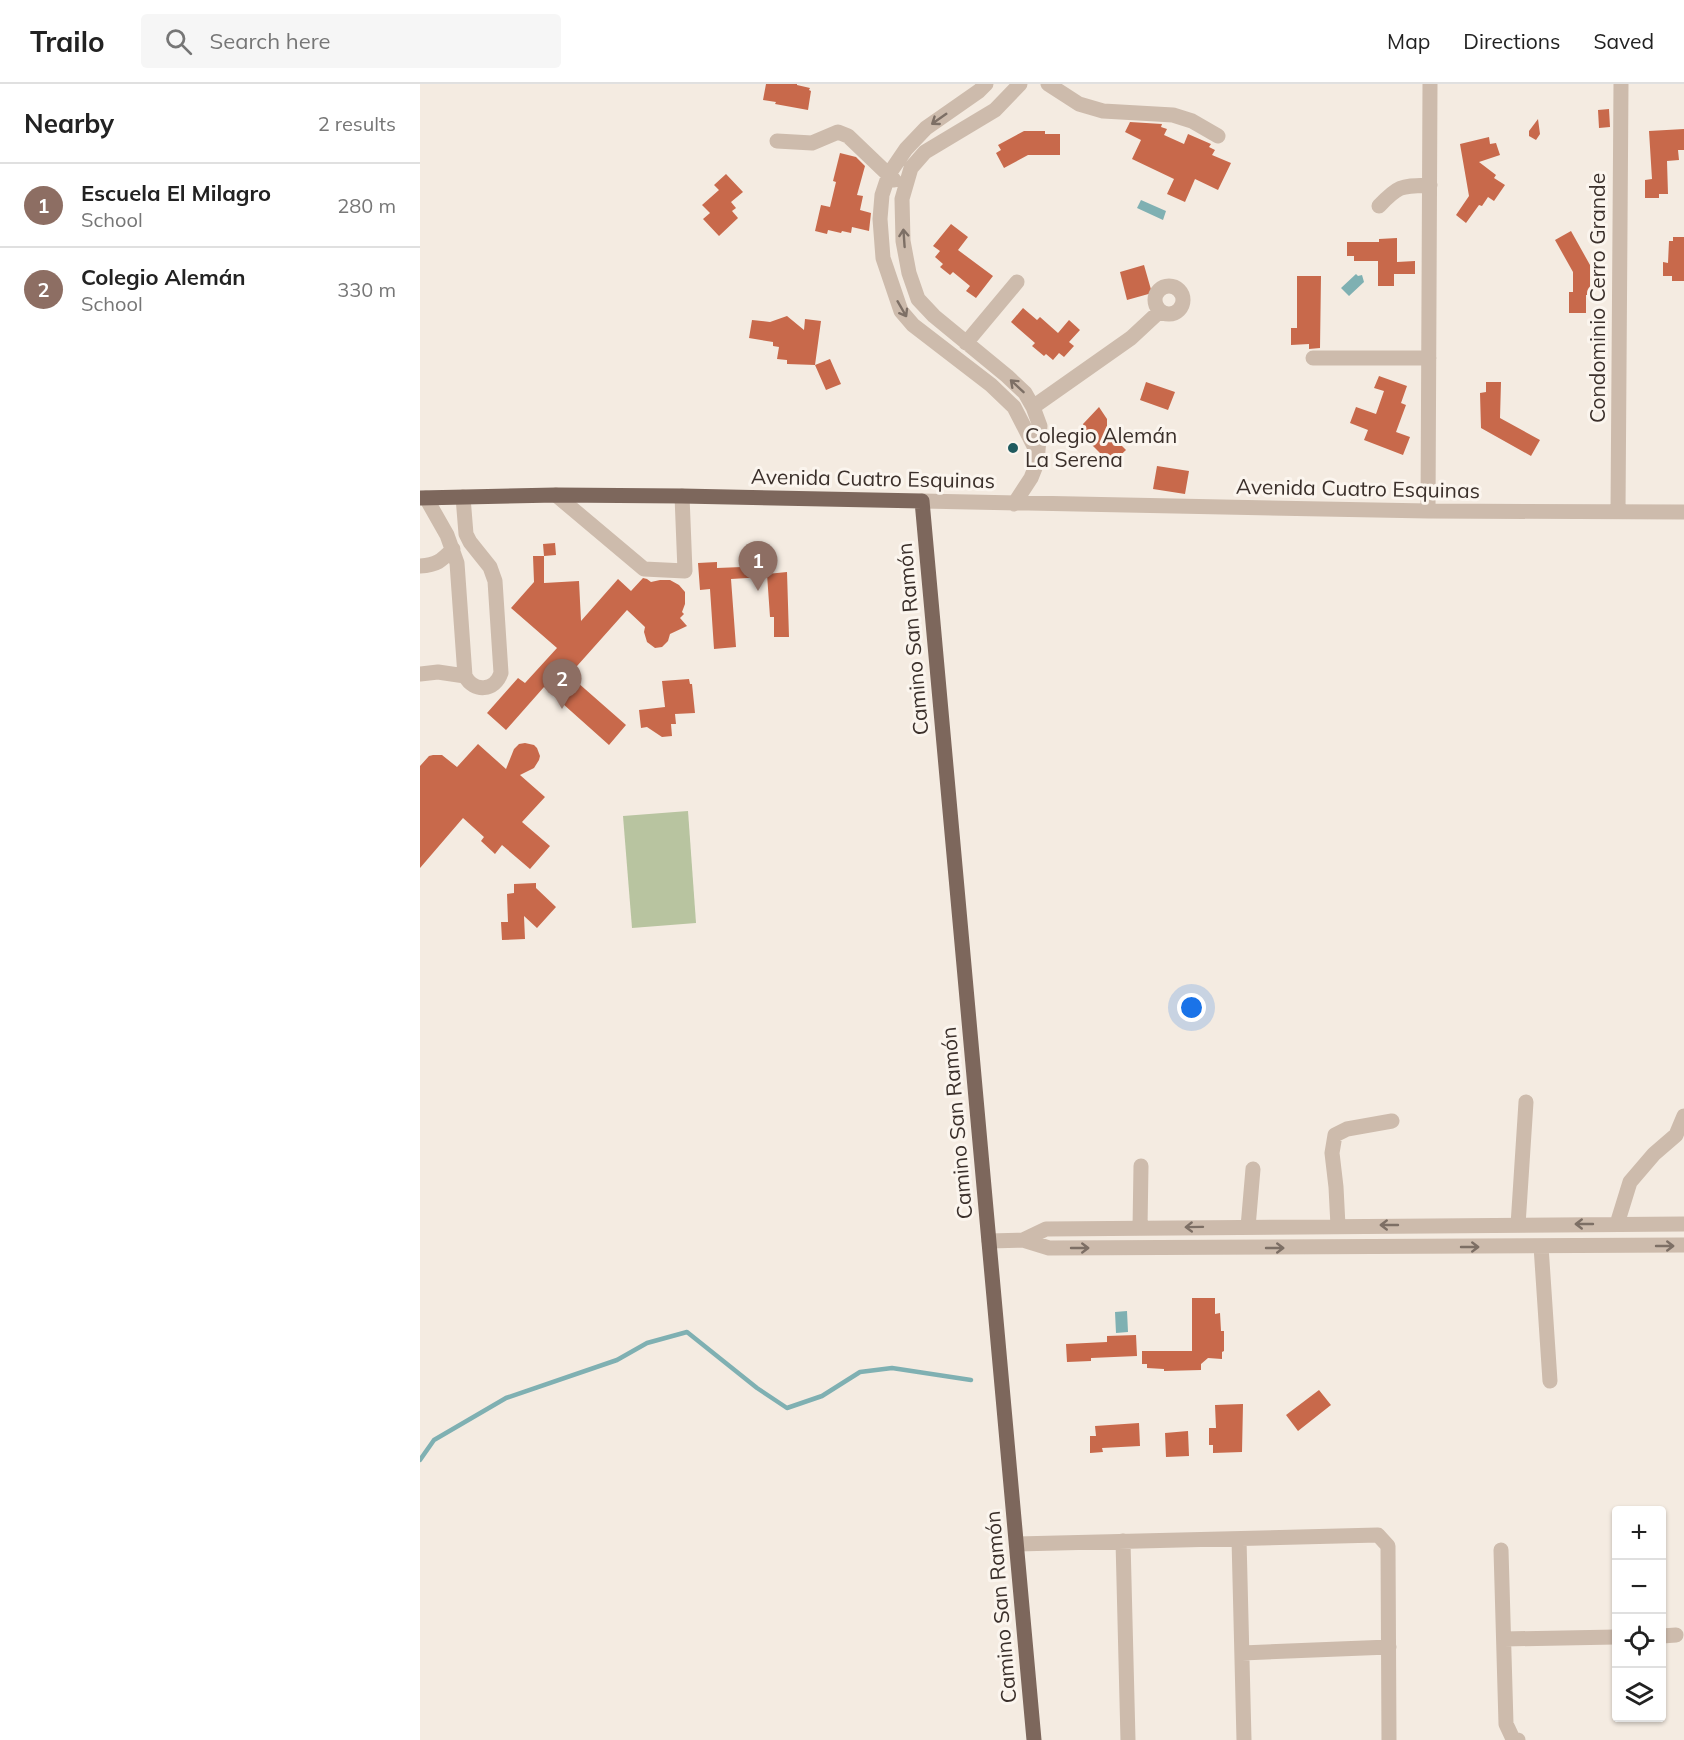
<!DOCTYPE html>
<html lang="en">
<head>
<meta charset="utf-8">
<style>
  body { margin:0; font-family:Mulish,sans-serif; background:#f6f6f6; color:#222 }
  .controls { position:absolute; right:18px; bottom:18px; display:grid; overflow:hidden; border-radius:6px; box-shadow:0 2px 4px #0004 }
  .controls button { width:54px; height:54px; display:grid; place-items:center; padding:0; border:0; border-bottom:2px solid #e0e0e0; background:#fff; color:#222; font:30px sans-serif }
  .you { position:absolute; left:772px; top:924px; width:21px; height:21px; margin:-15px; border:4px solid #fff; border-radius:50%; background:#1a73e8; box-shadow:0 0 0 9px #1a73e833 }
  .badge { display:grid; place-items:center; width:39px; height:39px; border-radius:50%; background:#1f5a5e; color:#fff; font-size:20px; font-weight:700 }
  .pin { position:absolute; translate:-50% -50px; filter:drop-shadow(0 2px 3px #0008) }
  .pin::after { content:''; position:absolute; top:32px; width:21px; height:18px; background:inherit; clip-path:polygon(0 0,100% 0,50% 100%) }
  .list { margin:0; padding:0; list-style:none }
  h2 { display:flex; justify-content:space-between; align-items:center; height:78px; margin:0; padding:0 24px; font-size:26px }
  h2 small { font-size:20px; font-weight:400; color:#767676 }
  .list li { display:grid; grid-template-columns:39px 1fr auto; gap:18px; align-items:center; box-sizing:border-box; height:84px; padding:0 24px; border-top:2px solid #e0e0e0 }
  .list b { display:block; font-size:22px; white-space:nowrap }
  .list p { margin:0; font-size:20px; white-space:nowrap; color:#767676 }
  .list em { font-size:20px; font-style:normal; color:#767676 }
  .icon { flex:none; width:33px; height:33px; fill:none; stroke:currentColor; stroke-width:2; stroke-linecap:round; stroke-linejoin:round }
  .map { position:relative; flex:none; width:1264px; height:1656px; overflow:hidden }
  header { display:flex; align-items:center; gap:36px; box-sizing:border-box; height:84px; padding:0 30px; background:#fff; border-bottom:2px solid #e0e0e0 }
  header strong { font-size:28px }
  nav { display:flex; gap:33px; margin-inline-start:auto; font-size:21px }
  .search { width:420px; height:54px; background:#f6f6f6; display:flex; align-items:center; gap:15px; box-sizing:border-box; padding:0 21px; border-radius:6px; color:#767676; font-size:22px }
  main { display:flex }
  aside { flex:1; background:#fff }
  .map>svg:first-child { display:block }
  .green { fill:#b8c4a0 }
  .water { fill:#7fb0b2 }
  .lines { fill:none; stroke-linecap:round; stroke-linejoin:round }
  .stream { stroke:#7fb0b2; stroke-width:4.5 }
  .building { fill:#c8694b }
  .minor { stroke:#cdbbac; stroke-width:15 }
  .major { stroke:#7d675c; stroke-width:15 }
  .oneway { stroke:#7d6f65 }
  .poi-dot { fill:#1f5a5e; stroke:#fbf5ee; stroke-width:2 }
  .labels { text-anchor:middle; stroke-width:6; stroke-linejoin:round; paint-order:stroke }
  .street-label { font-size:21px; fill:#3b302b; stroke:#fbf5ee }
  .poi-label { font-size:21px; fill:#3b302b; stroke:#fbf5ee; text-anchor:start }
</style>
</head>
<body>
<header>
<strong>Trailo</strong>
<div class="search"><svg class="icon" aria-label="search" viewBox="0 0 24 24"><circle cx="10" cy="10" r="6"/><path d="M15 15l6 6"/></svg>Search here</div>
<nav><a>Map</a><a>Directions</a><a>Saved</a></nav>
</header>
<main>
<aside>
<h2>Nearby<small>2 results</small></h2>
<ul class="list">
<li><span class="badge" style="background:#8d6e63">1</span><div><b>Escuela El Milagro</b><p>School</p></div><em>280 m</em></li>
<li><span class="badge" style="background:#8d6e63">2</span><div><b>Colegio Alemán</b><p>School</p></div><em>330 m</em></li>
</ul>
</aside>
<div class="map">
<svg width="1264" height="1656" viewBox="0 0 1264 1656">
  <rect width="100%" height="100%" fill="#f4ebe1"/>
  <!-- green -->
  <path class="green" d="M268 727 276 839 212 844 203 732Z"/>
  <!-- water -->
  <path class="water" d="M721 116 746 127 743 136 717 124Z
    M936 190 938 192 942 191 944 198 929 212 921 204Z
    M707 1227 708 1248 696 1249 695 1228Z"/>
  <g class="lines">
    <!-- stream -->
    <path class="stream" d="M0 1376 14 1356 86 1314 197 1276 227 1259 267 1248 337 1304 367 1324 402 1312 440 1288 472 1284 551 1296"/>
  </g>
  <!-- building -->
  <path class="building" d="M346 0H377V1L390 4 389 6 391 7 388 26 355 20 356 18 343 16Z
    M1189 25 1190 43 1179 44 1178 26Z
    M1118 35 1120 50 1116 56 1109 52V47Z
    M710 38 742 40 741 43 747 45 744 51 764 60 768 50 791 60 789 63 795 66 792 71 811 79 798 106 775 95 765 118 747 110 754 95 712 75 721 56 705 48Z
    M1264 45V66H1258L1259 76 1247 77 1248 110H1239V114H1225V96L1232 95 1229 47Z
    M604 47H625V50H640V71H608L584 84 576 69 581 66 578 61Z
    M1069 53 1070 60 1076 59 1080 71 1059 78 1076 91 1074 94 1085 101 1074 117 1068 113 1062 122 1059 121 1046 139 1036 131 1049 112 1040 60Z
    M420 69 436 73 445 82 437 111 443 112 440 126 451 129 449 147 432 143 431 149 422 147 421 149 408 146 407 150 395 147 401 121 410 123 416 98 413 97Z
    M306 90 323 108 311 118 316 124 312 127 318 134 299 152 283 135 290 129 282 121 299 106 294 101Z
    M531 140 548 153 538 166 573 192 556 214 546 207 550 202 533 188 530 191 520 183 523 180 515 173 520 167 513 162Z
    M1151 147 1170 181V211H1166V229H1149V208H1153V188L1135 156Z
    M1253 153H1264V197H1252V192H1243V178L1248 179 1249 157H1253Z
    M977 154V178L995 177V190H974V202H958V177H934V172H927V158H959V155Z
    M724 181 732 209 707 216 700 188Z
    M877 192H901L900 264 889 265V260L871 261V244H877Z
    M603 224 617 236 620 233 638 249 649 236 660 246 649 258 654 262 644 273 639 269 633 276 626 270 624 272 612 262 615 259 591 238Z
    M367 232 384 246 385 235 401 237 395 281 410 275 421 300 406 306 395 281 367 280V276L357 275 359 263 353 262V258L329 254 332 236 350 238Z
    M959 292 987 302 981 319 986 321 976 348 990 353 983 371 944 356 948 346 930 339 936 323 956 330 964 307 954 304Z
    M726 298 755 308 748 326 720 316Z
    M1066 298H1081L1080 334 1120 356 1111 372 1061 344 1060 309 1066 308Z
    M679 323 687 335V347L706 366 691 380 672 361 663 340Z
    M737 382 769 387 765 410 733 405Z
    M135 459 136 471 124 472 123 460Z
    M113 472H124V499L159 497 161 537 198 495 211 507 223 494 227 495 231 498 240 496H250L259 501 265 508V520L262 528 264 530 260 534 267 542 250 550 248 557 242 563 235 564 227 558 224 548 225 543 207 526 149 591 206 641 189 661 124 603 86 646 67 629 98 594 105 599 137 564 91 524 114 498Z
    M344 474 345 493 311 495 316 563 294 565 290 505 280 506 278 479 297 478V484L322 483 321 476Z
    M367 488 369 553H354V533H350L347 490Z
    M269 595 270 600H272L275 629 255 630 256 640H251L252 652 242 653 227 643 221 644 219 626 245 623 242 597Z
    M105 659 114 661 117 664 120 672 119 676 114 684 100 691 125 713 102 738 130 762 110 785 82 761 75 770 61 757 64 753 43 734 0 784V682L9 672 13 671H22L37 683 58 660 86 685 94 665 99 660Z
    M116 799V804L136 823 117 844 104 832 105 855 82 856 81 838H88L87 810 94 809V800Z
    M772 1214H795V1230L800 1229 801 1247H804V1267L802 1268V1275L788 1274 781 1280V1286L744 1287V1285L727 1284V1280H722V1267H772Z
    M716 1251 717 1272 671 1274V1277L647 1278 646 1260 687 1258V1252Z
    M899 1306 911 1321 878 1347 866 1331Z
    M823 1320 822 1368 793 1369V1361H789V1344H796L795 1321Z
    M719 1339 720 1362 682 1364 683 1368 670 1369V1352H676L675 1342Z
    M768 1347 769 1372 746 1373 745 1349Z"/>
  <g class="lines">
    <!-- minor -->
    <path class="minor" d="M566 0 559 7 506 44 486 65 469 90 462 111 460 135 463 174 481 227 493 241 571 301 594 323 615 364 613 371
      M628 0 659 20 683 27 753 31 772 37 798 52
      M357 57 392 59 418 48 428 52 474 96
      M959 122C979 101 981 102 1010 101
      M735 216a14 14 0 1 1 28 0a14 14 0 1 1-28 0Z
      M546 259 597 198
      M893 274H1009
      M613 323 711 254 740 227
      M136 411 224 485 265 487 262 412
      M6 414 27 451 37 479 45 592C54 609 75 607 81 589L75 497 70 483 50 458 46 450 43 413
      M502 417 1008 427 1264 428
      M594 420 611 394 617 379 620 342 613 323 605 309 587 292 514 232 498 215 489 189 483 157 482 115 491 84 505 68 575 26 600 0
      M1008 427 1010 0
      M1198 428 1201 0
      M0 482C17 481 21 477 33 465
      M0 590 18 588 45 592
      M1197 1140 1210 1098 1234 1070 1256 1051 1264 1032
      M1098 1141 1106 1018
      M918 1142 916 1103 912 1069 915 1051 927 1045 972 1037
      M828 1143 833 1085
      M720 1144 721 1082
      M603 1156 626 1145 1264 1140
      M569 1157 603 1156 629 1164 1264 1161
      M1121 1162 1130 1297
      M819 1455 824 1656
      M703 1457 708 1656
      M597 1460 958 1451 968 1462 969 1656
      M1081 1466 1086 1640 1093 1655 1098 1656
      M1242 1552 1256 1551
      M1084 1555 1196 1553
      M822 1569 969 1563"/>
    <!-- major -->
    <path class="major" d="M0 414 136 411 262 412 502 417 614 1656"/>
  </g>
  <!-- one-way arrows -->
  <defs><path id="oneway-shaft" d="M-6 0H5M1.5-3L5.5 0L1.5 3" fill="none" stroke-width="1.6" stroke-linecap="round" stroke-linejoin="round" transform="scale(1.5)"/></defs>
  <g class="oneway">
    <use href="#oneway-shaft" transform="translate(519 35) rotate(145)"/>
    <use href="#oneway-shaft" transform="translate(484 154) rotate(-94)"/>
    <use href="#oneway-shaft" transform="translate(482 225) rotate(60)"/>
    <use href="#oneway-shaft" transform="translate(597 302) rotate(-137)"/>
    <use href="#oneway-shaft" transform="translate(1164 1140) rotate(180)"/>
    <use href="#oneway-shaft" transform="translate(969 1141) rotate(180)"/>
    <use href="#oneway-shaft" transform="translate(774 1143) rotate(179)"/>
    <use href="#oneway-shaft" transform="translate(1245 1162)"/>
    <use href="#oneway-shaft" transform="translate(1050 1163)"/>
    <use href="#oneway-shaft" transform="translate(660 1164)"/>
    <use href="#oneway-shaft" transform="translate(855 1164)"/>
  </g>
  <!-- markers -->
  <circle class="poi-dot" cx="593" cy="364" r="6"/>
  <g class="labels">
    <!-- street labels -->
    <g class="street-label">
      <text transform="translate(1178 214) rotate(-90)" y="7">Condominio Cerro Grande</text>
      <text transform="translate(453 395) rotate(1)" y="7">Avenida Cuatro Esquinas</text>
      <text transform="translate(938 405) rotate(1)" y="7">Avenida Cuatro Esquinas</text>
      <text transform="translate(493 555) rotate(-95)" y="7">Camino San Ramón</text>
      <text transform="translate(537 1039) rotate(-95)" y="7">Camino San Ramón</text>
      <text transform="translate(581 1523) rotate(-95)" y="7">Camino San Ramón</text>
    </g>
    <!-- poi labels -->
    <g class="poi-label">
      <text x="605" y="359">Colegio Alemán<tspan x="605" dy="24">La Serena</tspan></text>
    </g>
  </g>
</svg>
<div class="controls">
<button>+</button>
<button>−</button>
<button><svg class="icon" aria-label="locate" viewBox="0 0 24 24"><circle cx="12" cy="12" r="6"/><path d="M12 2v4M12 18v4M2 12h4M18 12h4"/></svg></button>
<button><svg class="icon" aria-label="layers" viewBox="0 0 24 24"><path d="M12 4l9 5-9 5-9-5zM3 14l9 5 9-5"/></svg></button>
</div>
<div class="you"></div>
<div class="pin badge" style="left:338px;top:507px;background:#8d6e63">1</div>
<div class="pin badge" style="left:142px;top:625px;background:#8d6e63">2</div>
</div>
</main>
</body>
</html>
